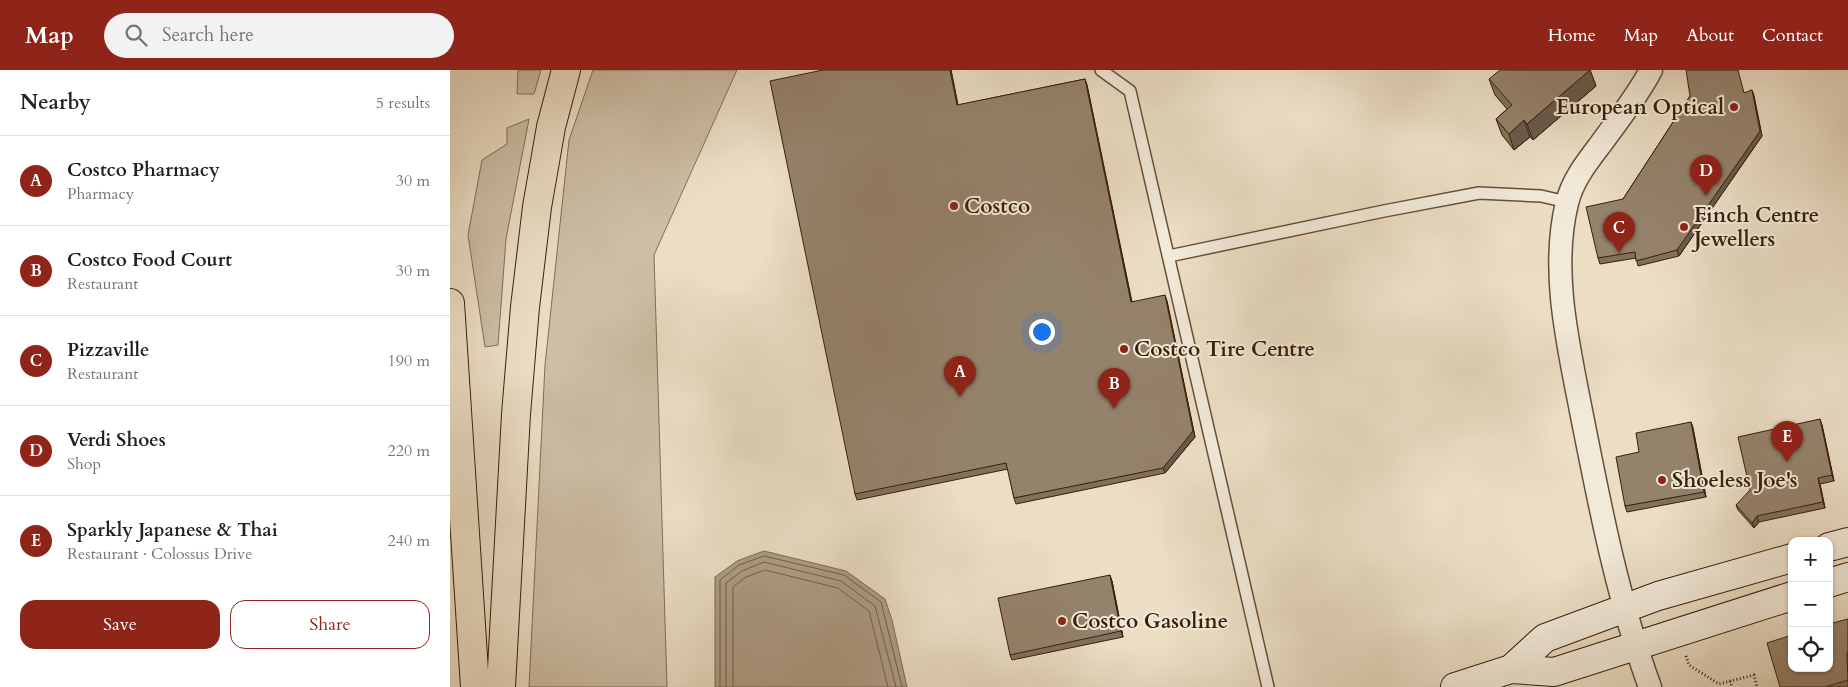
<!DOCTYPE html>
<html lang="en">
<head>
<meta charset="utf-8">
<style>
  body { margin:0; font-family:Cardo,serif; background:#f2f2f2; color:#202124 }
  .controls { position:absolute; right:15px; bottom:15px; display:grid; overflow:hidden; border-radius:10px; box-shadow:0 1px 4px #0004 }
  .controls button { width:45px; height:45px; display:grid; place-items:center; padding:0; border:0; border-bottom:1px solid #e0e0e0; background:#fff; color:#202124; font:25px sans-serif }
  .you { position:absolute; left:591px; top:261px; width:18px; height:18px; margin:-12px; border:4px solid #fff; border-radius:50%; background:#1a73e8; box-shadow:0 0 0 8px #1a73e833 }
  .badge { display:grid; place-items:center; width:32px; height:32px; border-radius:50%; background:#8f2418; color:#fff; font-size:16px; font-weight:700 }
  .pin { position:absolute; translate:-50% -41px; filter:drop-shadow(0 1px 2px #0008) }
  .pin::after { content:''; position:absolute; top:26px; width:18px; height:15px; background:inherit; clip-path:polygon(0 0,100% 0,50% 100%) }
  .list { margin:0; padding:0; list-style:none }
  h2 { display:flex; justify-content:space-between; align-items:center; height:65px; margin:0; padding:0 20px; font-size:21px }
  h2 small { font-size:16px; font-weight:400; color:#757577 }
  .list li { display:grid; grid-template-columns:32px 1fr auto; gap:15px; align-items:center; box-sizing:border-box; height:90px; padding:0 20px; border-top:1px solid #e0e0e0 }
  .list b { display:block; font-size:19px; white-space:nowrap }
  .list p { margin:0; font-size:16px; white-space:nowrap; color:#757577 }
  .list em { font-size:16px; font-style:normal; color:#757577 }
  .actions { display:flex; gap:10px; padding:15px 20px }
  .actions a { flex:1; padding:11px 0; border:1px solid #8f2418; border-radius:15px; text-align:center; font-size:18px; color:#8f2418 }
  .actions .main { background:#8f2418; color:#fff }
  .icon { flex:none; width:28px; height:28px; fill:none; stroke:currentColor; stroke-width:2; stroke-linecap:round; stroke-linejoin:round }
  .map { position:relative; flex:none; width:1398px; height:617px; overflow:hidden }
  header { display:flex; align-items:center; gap:30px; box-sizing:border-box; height:70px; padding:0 25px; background:#8f2418; color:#fff }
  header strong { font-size:24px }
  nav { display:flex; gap:28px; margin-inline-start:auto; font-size:18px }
  .search { width:350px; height:45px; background:#f2f2f2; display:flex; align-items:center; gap:12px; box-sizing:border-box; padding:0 18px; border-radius:28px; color:#757577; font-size:19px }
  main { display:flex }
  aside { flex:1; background:#fff }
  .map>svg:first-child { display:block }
  .green { fill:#cdbea5; stroke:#826e58 }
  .water { fill:#ae9d85; stroke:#7f6b54 }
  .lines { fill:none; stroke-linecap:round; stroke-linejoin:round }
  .shore { stroke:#735e48; stroke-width:1 }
  .lane-casing { stroke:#654f39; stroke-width:14 }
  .street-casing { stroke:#654f39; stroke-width:25 }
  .secondary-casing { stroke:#381f0a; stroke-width:30 }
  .highway-casing { stroke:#381f0a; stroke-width:30 }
  .path { stroke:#381f0a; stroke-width:3; stroke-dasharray:1 2.5; stroke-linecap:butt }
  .lane { stroke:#f2ead9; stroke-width:11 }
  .street { stroke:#f2ead9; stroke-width:22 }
  .secondary { stroke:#f2ead9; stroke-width:28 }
  .highway { stroke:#ebdec5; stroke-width:28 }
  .wall { fill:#80705c; stroke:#381f0a }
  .shaded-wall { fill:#685b4b; stroke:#381f0a }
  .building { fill:#95826b; stroke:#381f0a }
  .poi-dot { fill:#8f2418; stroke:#f2ead9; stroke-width:2 }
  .labels { text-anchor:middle; stroke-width:4; stroke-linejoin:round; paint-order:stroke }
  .poi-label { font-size:21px; font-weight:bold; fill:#381f0a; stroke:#f2ead9; text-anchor:start }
</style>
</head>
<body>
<header>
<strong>Map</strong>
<div class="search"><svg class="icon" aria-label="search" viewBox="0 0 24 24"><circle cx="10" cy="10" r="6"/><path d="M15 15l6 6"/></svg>Search here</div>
<nav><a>Home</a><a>Map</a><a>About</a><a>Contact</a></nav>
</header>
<main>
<aside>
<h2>Nearby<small>5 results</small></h2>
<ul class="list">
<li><span class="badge">A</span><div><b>Costco Pharmacy</b><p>Pharmacy</p></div><em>30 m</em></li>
<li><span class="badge">B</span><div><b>Costco Food Court</b><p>Restaurant</p></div><em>30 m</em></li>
<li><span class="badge">C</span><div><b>Pizzaville</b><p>Restaurant</p></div><em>190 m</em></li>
<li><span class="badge">D</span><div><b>Verdi Shoes</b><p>Shop</p></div><em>220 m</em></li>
<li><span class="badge">E</span><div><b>Sparkly Japanese &amp; Thai</b><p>Restaurant · Colossus Drive</p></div><em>240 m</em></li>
</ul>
<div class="actions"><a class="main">Save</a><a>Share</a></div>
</aside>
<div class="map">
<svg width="1398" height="617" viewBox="0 0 1398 617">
  <rect width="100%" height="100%" fill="#ebdec5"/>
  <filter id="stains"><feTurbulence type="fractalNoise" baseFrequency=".004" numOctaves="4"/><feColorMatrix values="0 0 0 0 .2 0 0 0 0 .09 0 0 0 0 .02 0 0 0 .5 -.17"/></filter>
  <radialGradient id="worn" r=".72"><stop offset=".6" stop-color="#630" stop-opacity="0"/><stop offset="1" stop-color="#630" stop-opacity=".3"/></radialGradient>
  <!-- green -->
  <path class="green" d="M68 0H91L84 24H67Z
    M143 0H287L204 185 217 617H79L95 295 119 70Z
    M79 49 56 169 48 275 35 277 18 165 32 90 57 74V58Z"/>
  <!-- water -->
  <path class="water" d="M314 481 396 501 435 529 442 550 457 617H265V507L287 491Z"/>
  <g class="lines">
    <!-- shore -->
    <path class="shore" d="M270 617V510L289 495 314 486 394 505 431 532 452 617
      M276 617V513L292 501 314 492 391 511 425 536 446 617
      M283 617V517L296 507 315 500 388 518 419 541 438 617"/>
    <defs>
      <path id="lane" d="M651 0 680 21 818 617
        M719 186 934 141 1029 123 1091 126 1117 132"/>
      <path id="street" d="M1200 617C1168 530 1150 437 1132 346 1119 278 1100 202 1117 133 1122 111 1137 92 1150 75 1168 50 1187 27 1201 0"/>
      <path id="secondary" d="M1379 477 1398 472
        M1379 513 1398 507
        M1061 599 1095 568 1208 526 1342 488
        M1005 617 1061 599 1104 602 1342 526"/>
      <path id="highway" d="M0 233 25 617
        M51 617 66 344 75 237 87 137 101 57 116 0"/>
    </defs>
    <!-- lane casing -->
    <use href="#lane" class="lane-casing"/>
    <!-- street casing -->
    <use href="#street" class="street-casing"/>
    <!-- secondary casing -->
    <use href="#secondary" class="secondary-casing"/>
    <!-- highway casing -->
    <use href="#highway" class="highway-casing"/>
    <!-- path -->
    <path class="path" d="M1236 586 1239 595 1269 614 1304 605 1307 617
      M1280 611 1282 617"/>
    <!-- lane -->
    <use href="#lane" class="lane"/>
    <!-- street -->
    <use href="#street" class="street"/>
    <!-- secondary -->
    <use href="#secondary" class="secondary"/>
    <!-- highway -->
    <use href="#highway" class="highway"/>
  </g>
  <!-- wall -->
  <path class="wall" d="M373 0H501L508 35 635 9 637 15 682 232 717 231 745 367 715 403 566 434 564 428 558 399 407 430 405 424Z
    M1140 0 1146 16 1083 70 1080 67 1064 80 1052 65 1046 49 1057 39 1045 25 1039 9Z
    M1302 20 1304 26 1312 66 1229 186 1188 196 1186 188 1150 194 1148 188 1173 129 1240 26 1295 23Z
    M1241 352 1243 358 1256 427 1177 442 1175 436Z
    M1372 355 1384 411 1370 414 1375 438 1309 452 1304 458 1288 440 1286 435Z
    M662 511 673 567 562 590 560 585Z
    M1398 549V617H1330Z"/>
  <!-- shaded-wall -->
  <path class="shaded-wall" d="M500 0H501L509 41 507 35Z
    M1140 0 1146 16 1083 70 1077 54Z
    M635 9 637 15 683 238 681 232Z
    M1302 20 1304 26 1312 66 1229 186 1227 180Z
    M1074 50 1080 67 1064 80 1059 64Z
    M715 225 717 231 745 367 715 403 713 398Z
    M1370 349 1372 355 1384 411 1382 405Z
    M1241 352 1243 358 1256 427 1254 422Z
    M1368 408 1370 414 1375 438 1373 432Z
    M1307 446 1309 452 1304 458 1302 453Z
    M660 505 662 511 673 567 671 561Z"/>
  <!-- building -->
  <path class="building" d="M373 0H500L507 35 635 9 681 232 715 225 743 361 713 398 564 428 556 393 405 424 320 11Z
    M1050 0H1140L1077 54 1074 50 1059 64 1046 49 1062 35 1039 9Z
    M1236 0H1288L1294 23 1302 20 1310 61 1227 180 1186 191 1185 182 1148 188 1136 137 1173 129 1240 26Z
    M1370 349 1382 405 1368 408 1373 432 1307 446 1302 453 1286 435 1300 420 1288 367Z
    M1241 352 1254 422 1175 436 1166 387 1189 382 1186 363Z
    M660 505 671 561 560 585 548 528Z
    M1398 549V582L1397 583 1398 610 1375 617H1330L1317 573 1342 565V598H1379V554Z"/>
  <!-- markers -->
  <g class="poi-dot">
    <circle cx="1284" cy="37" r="5"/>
    <circle cx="504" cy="136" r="5"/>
    <circle cx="1234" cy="157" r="5"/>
    <circle cx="674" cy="279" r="5"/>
    <circle cx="1212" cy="410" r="5"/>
    <circle cx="612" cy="551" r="5"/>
  </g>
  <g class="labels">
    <!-- poi labels -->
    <g class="poi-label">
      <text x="1274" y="44" text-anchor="end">European Optical</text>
      <text x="514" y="143">Costco</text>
      <text x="1244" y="152">Finch Centre<tspan x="1244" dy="24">Jewellers</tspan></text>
      <text x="684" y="286">Costco Tire Centre</text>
      <text x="1222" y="417">Shoeless Joe's</text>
      <text x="622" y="558">Costco Gasoline</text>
    </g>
  </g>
  <rect width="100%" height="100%" filter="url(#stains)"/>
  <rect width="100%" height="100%" fill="url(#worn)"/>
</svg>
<div class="controls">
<button>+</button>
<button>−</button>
<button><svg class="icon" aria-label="locate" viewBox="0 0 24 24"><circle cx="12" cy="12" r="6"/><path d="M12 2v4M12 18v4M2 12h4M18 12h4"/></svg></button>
</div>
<div class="you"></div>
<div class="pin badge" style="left:510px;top:327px">A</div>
<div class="pin badge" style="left:664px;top:339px">B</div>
<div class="pin badge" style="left:1169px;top:183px">C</div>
<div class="pin badge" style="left:1256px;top:126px">D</div>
<div class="pin badge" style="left:1337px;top:392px">E</div>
</div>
</main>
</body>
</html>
